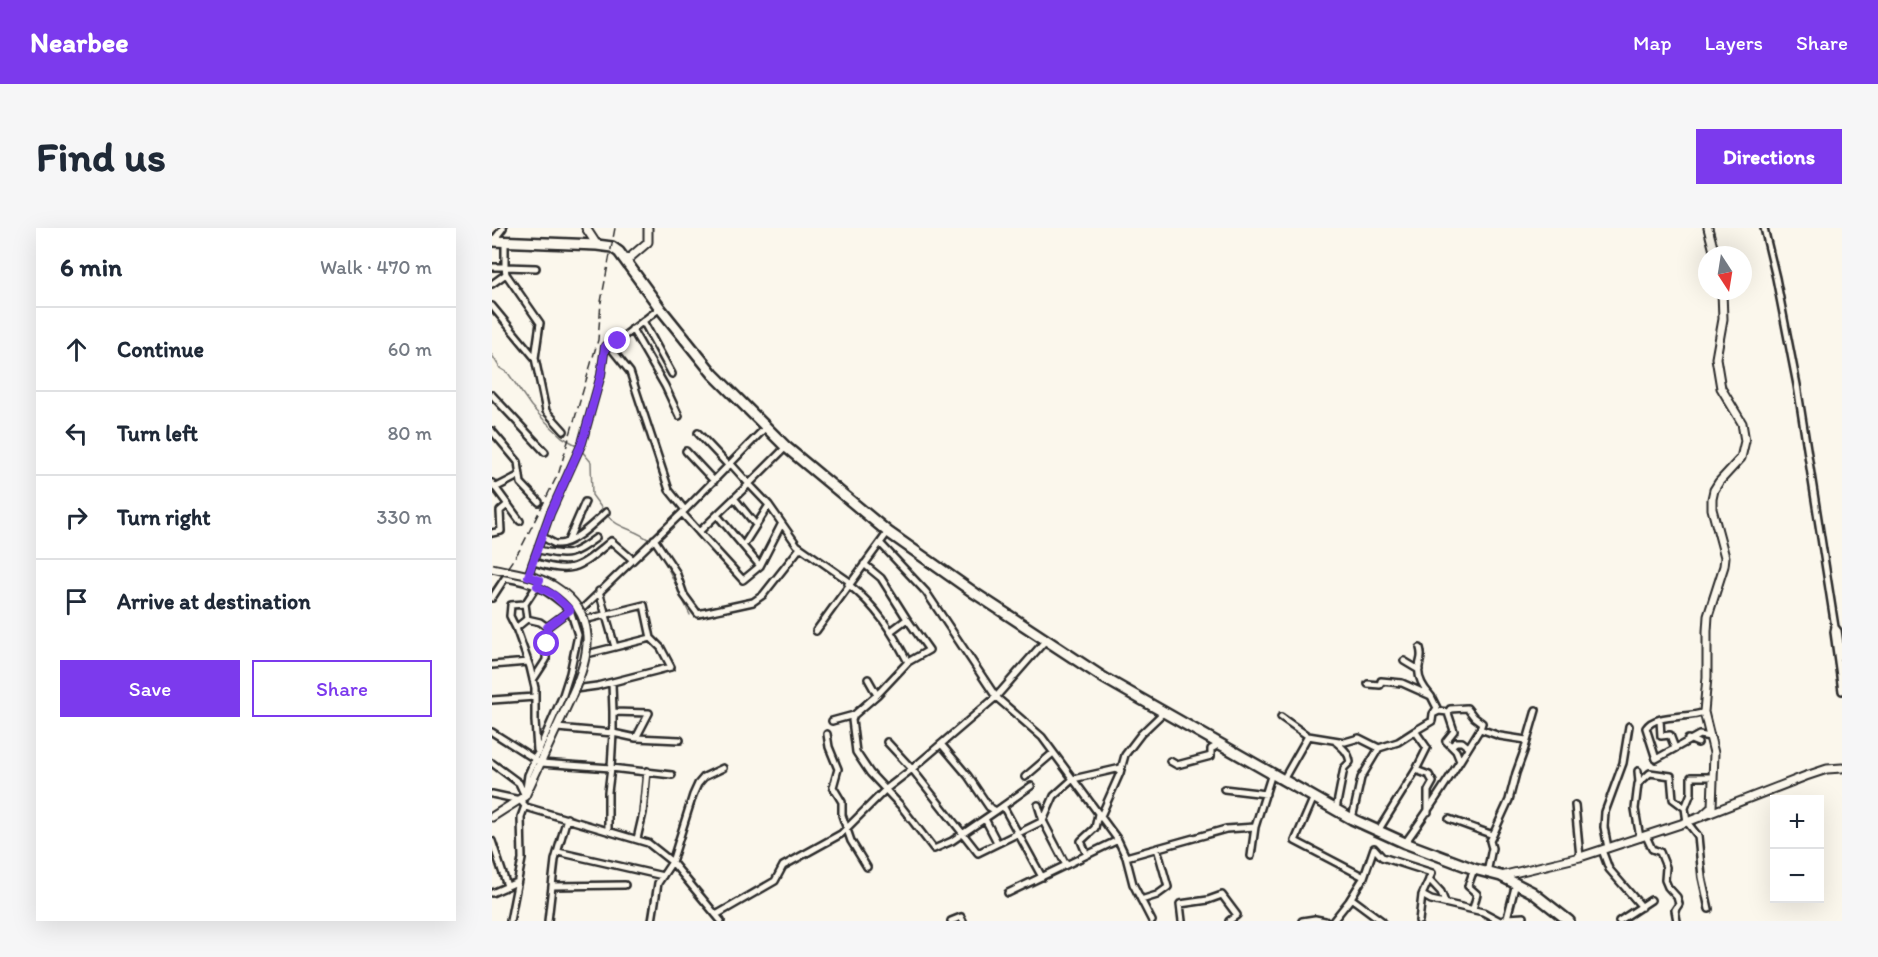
<!DOCTYPE html>
<html lang="en">
<head>
<meta charset="utf-8">
<style>
  body { margin:0; font-family:Itim,sans-serif; background:#f6f6f7; color:#1f2937 }
  .controls { position:absolute; right:18px; bottom:18px; display:grid; overflow:hidden; border-radius:0px; box-shadow:0 6px 24px #0002 }
  .controls button { width:54px; height:54px; display:grid; place-items:center; padding:0; border:0; border-bottom:2px solid #e0e1e3; background:#fff; color:#1f2937; font:30px sans-serif }
  .compass { position:absolute; left:1206px; top:18px; width:54px; height:54px; border-radius:50%; background:#fff; box-shadow:0 6px 24px #0002; rotate:168deg }
  .stop { position:absolute; width:18px; height:18px; margin:-14px; border:4px solid #7c3aed; border-radius:50%; background:#fff }
  .stop.end { background:#7c3aed; border-color:#fff; box-shadow:0 2px 6px #0008 }
  .list { margin:0; padding:0; list-style:none }
  h2 { display:flex; justify-content:space-between; align-items:center; height:78px; margin:0; padding:0 24px; font-size:26px }
  h2 small { font-size:20px; font-weight:400; color:#747a83 }
  .list li { display:grid; grid-template-columns:39px 1fr auto; gap:18px; align-items:center; box-sizing:border-box; height:84px; padding:0 24px; border-top:2px solid #e0e1e3 }
  .list b { display:block; font-size:22px; white-space:nowrap }
  .list em { font-size:20px; font-style:normal; color:#747a83 }
  .actions { display:flex; gap:12px; padding:18px 24px }
  .actions a { flex:1; padding:14px 0; border:2px solid #7c3aed; border-radius:0px; text-align:center; font-size:21px; color:#7c3aed }
  .actions .main { background:#7c3aed; color:#fff }
  .icon { flex:none; width:33px; height:33px; fill:none; stroke:currentColor; stroke-width:2; stroke-linecap:round; stroke-linejoin:round }
  .map { position:relative; flex:none; width:1350px; height:693px; overflow:hidden; border-radius:0px }
  header { display:flex; align-items:center; gap:36px; box-sizing:border-box; height:84px; padding:0 30px; background:#7c3aed; color:#fff }
  header strong { font-size:28px }
  nav { display:flex; gap:33px; margin-inline-start:auto; font-size:21px }
  .intro { display:flex; align-items:center; justify-content:space-between; box-sizing:border-box; height:144px; padding:0 36px }
  h1 { margin:0; font-size:42px }
  .button { padding:15px 27px; border-radius:0px; background:#7c3aed; color:#fff; font-size:21px; font-weight:700 }
  main { display:flex; gap:36px; padding:0 36px }
  aside { flex:1; background:#fff; border-radius:0px; box-shadow:0 6px 24px #0002 }
  .map>svg:first-child { display:block }
  .lines { fill:none; stroke-linecap:round; stroke-linejoin:round }
  .stream { stroke:#7b7a75; stroke-width:1.5 }
  .minor-casing { stroke:#2b2b2b; stroke-width:10 }
  .tertiary-casing { stroke:#2b2b2b; stroke-width:11 }
  .trunk-casing { stroke:#2b2b2b; stroke-width:14 }
  .minor { stroke:#fbf7ec; stroke-width:5 }
  .tertiary { stroke:#fbf7ec; stroke-width:7 }
  .trunk { stroke:#fbf7ec; stroke-width:9 }
  .rail { stroke:#2b2b2b; stroke-width:1.5; stroke-dasharray:9 4.5; stroke-linecap:butt }
  .tertiary-bridge-casing { stroke:#2b2b2b; stroke-width:11; stroke-linecap:butt }
  .tertiary-bridge { stroke:#fbf7ec; stroke-width:7 }
  .route { stroke:#7c3aed; stroke-width:8 }
</style>
</head>
<body>
<header>
<strong>Nearbee</strong>
<nav><a>Map</a><a>Layers</a><a>Share</a></nav>
</header>
<div class="intro"><h1>Find us</h1><a class="button">Directions</a></div>
<main>
<aside>
<h2>6 min<small>Walk · 470 m</small></h2>
<ul class="list">
<li><svg class="icon" aria-label="ahead" viewBox="0 0 24 24"><path d="M12 20V5M6 11l6-6 6 6"/></svg><div><b>Continue</b></div><em>60 m</em></li>
<li><svg class="icon" aria-label="left" viewBox="0 0 24 24"><path d="M17 20v-9H6M10 6l-5 5 5 5"/></svg><div><b>Turn left</b></div><em>80 m</em></li>
<li><svg class="icon" aria-label="right" viewBox="0 0 24 24"><path d="M7 20v-9h11M14 6l5 5-5 5"/></svg><div><b>Turn right</b></div><em>330 m</em></li>
<li><svg class="icon" aria-label="arrive" viewBox="0 0 24 24"><path d="M6 21V4h12l-3 4 3 4H6"/></svg><div><b>Arrive at destination</b></div></li>
</ul>
<div class="actions"><a class="main">Save</a><a>Share</a></div>
</aside>
<div class="map">
<svg width="1350" height="693" viewBox="0 0 1350 693">
  <rect width="100%" height="100%" fill="#fbf7ec"/>
  <filter id="ink" filterUnits="userSpaceOnUse"><feTurbulence type="fractalNoise" baseFrequency=".0167" numOctaves="2"/><feDisplacementMap in="SourceGraphic" scale="12" xChannelSelector="R" yChannelSelector="G"/><feConvolveMatrix kernelMatrix="1 2 1 2 8 2 1 2 1" color-interpolation-filters="sRGB"/></filter>
  <g filter="url(#ink)">
    <g class="lines">
      <!-- stream -->
      <path class="stream" d="M0 127 8 140 16 145 39 178 52 192 70 209 86 218
        M89 222 99 234 100 267 111 282
        M114 286C125 301 145 301 158 313
        M161 316 171 330 198 387"/>
      <defs>
        <path id="minor" d="M1272 0 1284 50 1305 157 1343 399 1342 404 1350 463
          M1 13 11 0
          M0 39H13V13
          M44 40 13 39 14 46 48 95 43 130 54 183 72 203
          M0 56 14 46
          M0 78 43 130
          M151 93 180 146
          M140 101 173 158 187 188
          M0 167 53 224
          M0 203 26 234 29 255 47 274
          M206 205 237 238
          M194 223 222 253
          M239 236 257 256 294 219
          M0 255 28 293
          M3 260 28 247
          M242 270 264 297
          M193 282 274 199
          M190 285 207 304
          M225 287 268 338
          M289 297 268 338 251 352 207 304 257 256 277 277 305 317 358 354
          M0 305 9 303 8 283 15 277
          M51 309C55 311 60 315 64 316 80 318 103 294 114 284
          M162 311 184 344 192 367 206 386 261 374 271 367 308 320
          M76 313 93 274
          M251 318 277 277
          M47 322C77 329 79 328 104 310
          M42 334C82 348 89 338 119 313L141 332
          M372 336 389 350 415 391 399 403
          M36 348 58 286 90 215 109 147 113 118 118 119 168 80
          M356 356C385 379 399 402 416 434L385 467 376 451
          M107 363 123 419
          M0 370 13 350C42 354 57 363 78 382
          M88 383 193 282 177 262 138 144 118 119
          M35 391 24 400 38 439 43 460V493L45 522
          M35 391 48 394 55 399 54 432 41 452
          M35 391 33 376 46 356
          M415 391 437 422 416 434
          M92 392 152 377 159 410 95 426
          M1343 399 1346 403 1350 428
          M24 400 18 388 19 377 33 376
          M324 403 396 304
          M553 413 504 469 550 509 626 612 634 629 641 656 660 693
          M928 420C931 430 928 430 927 439 925 449 932 460 938 467
          M912 433 927 442
          M0 437 36 434
          M120 455 121 484
          M876 456 888 457 889 453 910 455 939 468 945 480 941 486
          M83 461 105 458 179 439 169 420 159 410
          M385 467 362 487 360 492 364 524 378 545 408 577 442 621 460 613 504 583 497 579 476 548 449 516
          M0 472 43 469
          M1212 484C1196 491 1164 485 1154 500L1164 531 1207 507 1218 509
          M789 489 816 508 791 552
          M1168 492 1169 508 1178 507 1183 520
          M340 493 362 487
          M988 501 1008 508 1034 512
          M923 503 940 493 941 486 947 483 956 484
          M0 504 49 535 119 540 121 505 65 500
          M335 506 337 519 346 541 341 559 350 574V587L359 613 375 639
          M816 508 853 514 867 510 887 520 906 514 923 503 935 520 924 542 937 547 941 554 936 563V584
          M144 510 157 485 121 484V505L144 510 188 512
          M1196 511 1206 515
          M395 514 420 541 486 625 551 593 574 637
          M959 518 964 514H970L976 519
          M678 533 685 537 719 528V521L728 516
          M0 535 27 555 33 568 36 547 71 467 78 445 86 407 78 382 55 399
          M1146 543 1147 555
          M533 549 561 525
          M732 561 774 566
          M0 566 28 572 34 579 156 615 180 634 229 693
          M822 569 803 613 872 649
          M546 577 551 593 562 568 581 551 629 540
          M1083 577 1088 629
          M511 578 550 649
          M844 581 852 540 858 534C857 525 851 520 844 514
          M504 583 539 558
          M608 590 628 545 633 527 649 506 672 484
          M493 591 505 614
          M860 591 869 550 887 520
          M957 591 1001 607 998 613 1000 620 995 645
          M116 602V564L119 540 180 547
          M886 603 924 542
          M1001 607 1017 572 1024 545 1032 523 1044 482
          M1154 608 1160 621 1168 624 1174 639 1173 652 1176 659 1185 669 1187 676 1183 682 1185 693
          M1148 610 1143 581 1146 556 1158 545 1179 548 1181 571 1193 580
          M145 611 151 585 155 543
          M0 613 15 658
          M913 615C940 578 964 540 988 501L990 495 982 489 975 480 958 481 956 485 962 503 954 513 964 523 968 533
          M1116 620 1112 599 1113 584 1131 535 1137 498
          M1110 622 1117 641 1150 679
          M66 624 171 648
          M595 627 589 613 603 600 606 586
          M759 628 763 599
          M634 629 734 601 763 599 780 545
          M937 651 949 664 953 674
          M61 658 133 657
          M0 665 25 654
          M516 665 626 612
          M859 670 890 693
          M649 672 665 667 676 659 665 620
          M981 681 985 666 976 658 982 641
          M1217 681 1210 649 1206 608 1195 594 1193 580 1199 565V549H1221
          M224 687 283 653 291 638 349 606 394 561 420 541 504 469 434 364 388 315
          M1015 691V690L1032 689
          M18 693 30 631 29 589 33 578
          M56 693 63 632 75 590
          M160 693 166 655 180 634 201 567 206 556 212 549 231 540
          M459 693 469 689 471 693
          M690 693 688 676 716 672 730 667 745 687 737 693
          M810 693 823 691 833 693
          M841 693 857 673 872 649 882 620 890 629 940 645 930 667 939 672 991 684 1008 693
          M927 693 930 667
          M1010 693 1015 690 1024 655
          M1127 693 1159 672"/>
        <path id="tertiary" d="M94 0 105 17
          M1216 0 1223 27
          M134 33 156 14V0
          M0 589 33 568 80 467
          M1209 589 1220 579 1222 525 1212 484 1215 449V403L1216 388 1232 338 1233 329 1220 281V271L1222 262 1227 254 1249 230 1253 213 1250 195 1229 160 1224 130 1231 91 1230 63
          M1009 648 1088 629 1195 594 1314 548 1335 541 1350 540"/>
        <path id="trunk" d="M0 13 105 17 120 19 127 24 168 80 221 146 294 219 396 304 484 366 612 450 860 591 913 615 982 641 1009 648 1040 664 1077 693"/>
      </defs>
      <!-- minor casing -->
      <use href="#minor" class="minor-casing"/>
      <!-- tertiary casing -->
      <use href="#tertiary" class="tertiary-casing"/>
      <!-- trunk casing -->
      <use href="#trunk" class="trunk-casing"/>
      <!-- minor -->
      <use href="#minor" class="minor"/>
      <!-- tertiary -->
      <use href="#tertiary" class="tertiary"/>
      <!-- trunk -->
      <use href="#trunk" class="trunk"/>
      <!-- rail -->
      <path class="rail" d="M0 362 29 320 67 244 106 112 109 74 123 0"/>
      <defs>
        <path id="tertiary-bridge" d="M0 340C20 345 45 347 62 358 107 386 99 426 80 467"/>
      </defs>
      <!-- tertiary-bridge casing -->
      <use href="#tertiary-bridge" class="tertiary-bridge-casing"/>
      <!-- tertiary-bridge -->
      <use href="#tertiary-bridge" class="tertiary-bridge"/>
    </g>
  </g>
  <g class="lines" filter="url(#ink)">
    <!-- route -->
    <path class="route" d="M55 416V399L78 382 62 367 45 358 48 352 36 348 58 286 90 215 109 147 113 118 118 119 126 113"/>
  </g>
</svg>
<div class="controls">
<button>+</button>
<button>−</button>
</div>
<svg class="compass" viewBox="-18 -18 36 36"><path d="M0-13l5 13h-10z" fill="#e53935"/><path d="M0 13l5-13h-10z" fill="#747a83"/></svg>
<div class="stop" style="left:55px;top:416px"></div>
<div class="stop end" style="left:126px;top:113px"></div>
</div>
</main>
</body>
</html>
